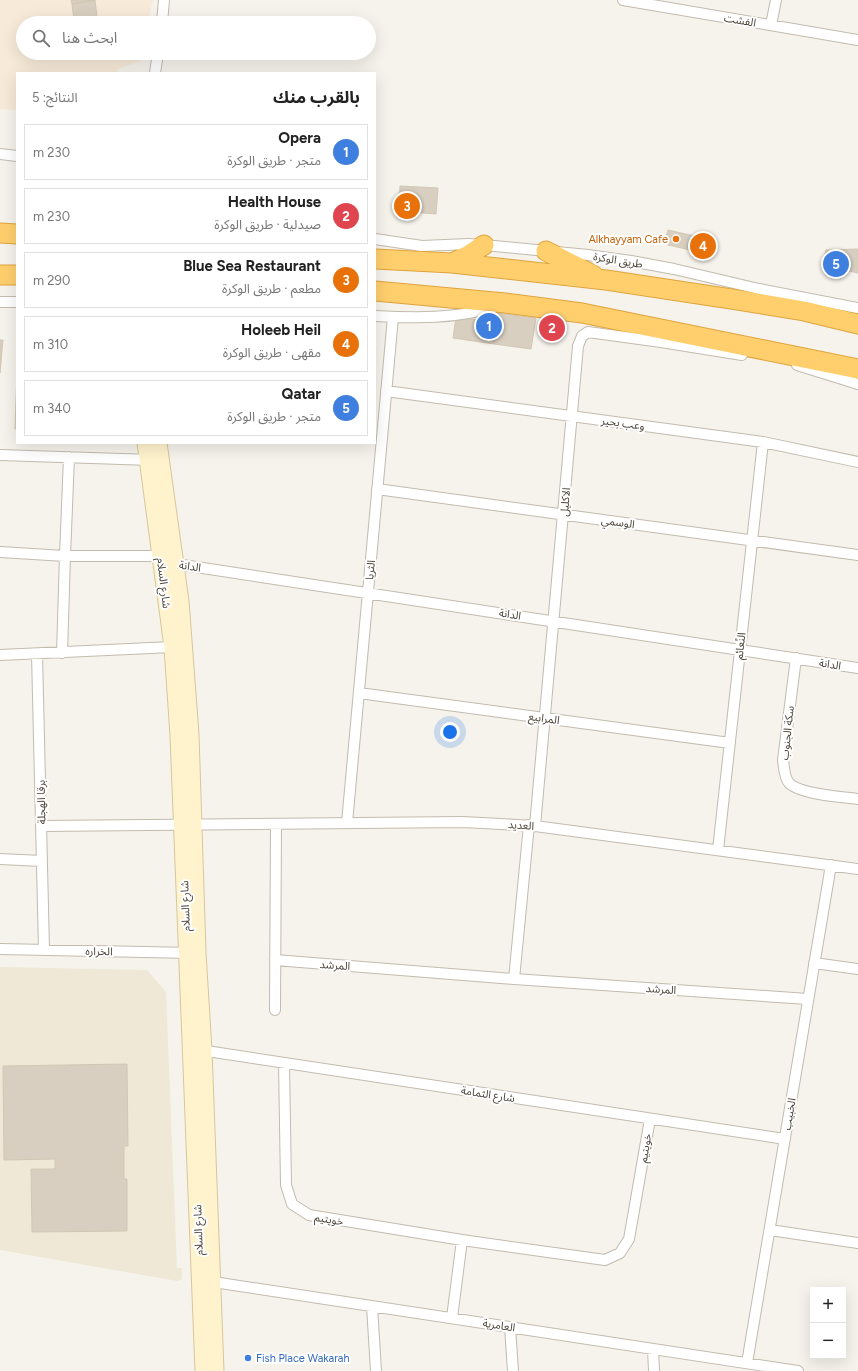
<!DOCTYPE html>
<html lang="ar">
<head>
<meta charset="utf-8">
<style>
  body { margin:0; font-family:Figtree,"Noto Sans Arabic",sans-serif; background:#f2f2f2; color:#222; direction:rtl }
  .controls { position:absolute; right:12px; bottom:12px; display:grid; overflow:hidden; border-radius:0px; box-shadow:0 4px 16px #0002 }
  .controls button { width:36px; height:36px; display:grid; place-items:center; padding:0; border:0; border-bottom:1px solid #e0e0e0; background:#fff; color:#222; font:20px sans-serif }
  .you { position:absolute; left:450px; top:732px; width:14px; height:14px; margin:-10px; border:3px solid #fff; border-radius:50%; background:#1a73e8; box-shadow:0 0 0 6px #1a73e833 }
  .badge { display:grid; place-items:center; width:26px; height:26px; border-radius:50%; background:#1a73e8; color:#fff; font-size:13px; font-weight:700 }
  .pin { position:absolute; translate:-50% -50%; border:2px solid #fff; box-shadow:0 1px 4px #0006 }
  .list { margin:0; padding:0; list-style:none }
  h2 { display:flex; justify-content:space-between; align-items:center; height:52px; margin:0; padding:0 16px; font-size:17px }
  h2 small { font-size:13px; font-weight:400; color:#767676 }
  .list li { display:grid; grid-template-columns:26px 1fr auto; gap:12px; align-items:center; box-sizing:border-box; height:56px; margin:0 8px 8px; padding:0 8px; border:1px solid #e0e0e0; border-radius:0px }
  .list b { display:block; font-size:15px; white-space:nowrap }
  .list p { margin:0; font-size:13px; white-space:nowrap; color:#767676 }
  .list em { font-size:13px; font-style:normal; color:#767676 }
  .icon { flex:none; width:22px; height:22px; fill:none; stroke:currentColor; stroke-width:2; stroke-linecap:round; stroke-linejoin:round }
  .map { position:relative; flex:none; width:858px; height:1371px; overflow:hidden; direction:ltr }
  .search { position:absolute; background:#fff; box-shadow:0 4px 16px #0002; left:16px; top:16px; width:360px; height:44px; display:flex; align-items:center; gap:10px; box-sizing:border-box; padding:0 14px; border-radius:22px; color:#767676; font-size:15px }
  .panel { position:absolute; background:#fff; box-shadow:0 4px 16px #0002; left:16px; top:72px; width:360px; height:372px; border-radius:0px; direction:rtl }
  .map>svg:first-child { display:block }
  .commercial { fill:#f7ead8 }
  .education { fill:#efe8d6 }
  .building { fill:#d8cfc1; stroke:#d3c7b4 }
  .lines { fill:none; stroke-linecap:round; stroke-linejoin:round }
  .street-casing { stroke:#c2bbae; stroke-width:12 }
  .secondary-casing { stroke:#d6c79b; stroke-width:17 }
  .highway-casing { stroke:#e0a43c; stroke-width:21 }
  .street { stroke:#fff; stroke-width:10 }
  .secondary { stroke:#fff3cd; stroke-width:15 }
  .highway { stroke:#ffcf6e; stroke-width:19 }
  .food-dot { fill:#e8710a; stroke:#fff; stroke-width:1.5 }
  .shop-dot { fill:#3f7fe0; stroke:#fff; stroke-width:1.5 }
  .labels { text-anchor:middle; stroke-width:4; stroke-linejoin:round; paint-order:stroke }
  .street-label { font-size:11px; fill:#4b4439; stroke:#fff }
  .food-label { font-size:11px; fill:#c56008; stroke:#fff; text-anchor:end }
  .shop-label { font-size:11px; fill:#366cbe; stroke:#fff; text-anchor:start }
</style>
</head>
<body>
<div class="map">
<svg width="858" height="1371" viewBox="0 0 858 1371">
  <rect width="100%" height="100%" fill="#f6f3ec"/>
  <!-- commercial -->
  <path class="commercial" d="M0 0H153L147 23H23V53H140L138 62 118 69 117 73H17V110L0 109Z"/>
  <!-- education -->
  <path class="education" d="M0 967 147 970 166 992 177 1268H182V1279L177 1281 0 1250Z"/>
  <!-- building -->
  <path class="building" d="M71 0H95L72 4Z
    M95 0 97 17 74 20 72 4Z
    M400 186 438 188 436 214 399 211Z
    M668 230 716 241 712 255 664 244Z
    M858 249V273L822 265 826 250Z
    M498 313 536 318 531 349 494 344Z
    M456 317 497 322 494 344 453 338Z
    M548 318 560 320 557 338 545 337Z
    M0 340H3L0 373Z
    M17 370V429H15Z
    M127 1064 128 1146H124V1179H127V1231L32 1232 31 1169H55V1159L4 1160 3 1066Z"/>
  <g class="lines">
    <defs>
      <path id="street" d="M623 0 858 40
        M162 23 164 0
        M771 25 776 0
        M155 73 158 53
        M0 154 17 156
        M375 239 422 246 468 244 484 245 588 255 631 261 674 269 759 289 858 308
        M0 302H17
        M375 316C415 318 456 319 494 307
        M797 365 858 384
        M386 391 763 442 858 462
        M0 455 152 460
        M377 489 858 555
        M0 552 65 556H160
        M170 563 858 668
        M62 653 65 556 69 457
        M37 654 44 950
        M0 655 172 647
        M796 658 783 760C784 767 784 777 789 783 799 794 842 797 858 799
        M359 693 730 743
        M347 823 393 317
        M41 826 463 822 535 826 858 869
        M535 826 578 346 582 336 588 332 661 342 742 355
        M718 850 763 442
        M0 859 42 861
        M0 949 192 953
        M275 960 514 979 808 999
        M814 963 858 969
        M514 979 529 825
        M275 1010 276 824
        M200 1050 785 1139
        M284 1063 286 1185 292 1204 309 1215 462 1240 605 1260 620 1253 629 1239 650 1119
        M770 1230 858 1243
        M207 1281 798 1371
        M372 1306 376 1371
        M452 1318 462 1240
        M510 1327 513 1371
        M653 1349 654 1371
        M747 1363 831 865"/>
      <path id="secondary" d="M145 443 172 647 178 736 203 1371
        M159 443 181 601 191 734 198 953 204 1050 216 1371"/>
      <path id="highway" d="M0 233 17 234
        M546 251 593 275
        M375 259 452 263 606 280 738 300 804 311 858 324
        M452 263 469 255 484 245
        M0 275H17
        M375 291 505 303 582 313 858 369"/>
    </defs>
    <!-- street casing -->
    <use href="#street" class="street-casing"/>
    <!-- secondary casing -->
    <use href="#secondary" class="secondary-casing"/>
    <!-- highway casing -->
    <use href="#highway" class="highway-casing"/>
    <!-- street -->
    <use href="#street" class="street"/>
    <!-- secondary -->
    <use href="#secondary" class="secondary"/>
    <!-- highway -->
    <use href="#highway" class="highway"/>
  </g>
  <!-- markers -->
  <circle class="food-dot" cx="676" cy="239" r="4"/>
  <circle class="shop-dot" cx="248" cy="1358" r="4"/>
  <g class="labels">
    <!-- street labels -->
    <g class="street-label">
      <text transform="translate(740 20) rotate(10)" y="4">الفشت</text>
      <text transform="translate(618 260) rotate(9)" y="4">طريق الوكرة</text>
      <text transform="translate(623 423) rotate(8)" y="4">وعب بحير</text>
      <text transform="translate(565 502) rotate(-85)" y="4">الاكليل</text>
      <text transform="translate(618 522) rotate(8)" y="4">الوسمي</text>
      <text transform="translate(190 566) rotate(8)" y="4">الدانة</text>
      <text transform="translate(370 570) rotate(-85)" y="4">الثريا</text>
      <text transform="translate(164 583) rotate(83)" y="4">شارع السلام</text>
      <text transform="translate(510 614) rotate(9)" y="4">الدانة</text>
      <text transform="translate(740 646) rotate(-84)" y="4">النًعائم</text>
      <text transform="translate(830 664) rotate(9)" y="4">الدانة</text>
      <text transform="translate(544 718) rotate(8)" y="4">المرابيع</text>
      <text transform="translate(787 733) rotate(-84)" y="4">سكة الجنوب</text>
      <text transform="translate(41 802) rotate(-91)" y="4">برقا الهجلة</text>
      <text transform="translate(521 825) rotate(4)" y="4">العديد</text>
      <text transform="translate(185 906) rotate(-92)" y="4">شارع السلام</text>
      <text transform="translate(99 951) rotate(1)" y="4">الخراره</text>
      <text transform="translate(335 965) rotate(4)" y="4">المرشد</text>
      <text transform="translate(661 989) rotate(4)" y="4">المرشد</text>
      <text transform="translate(488 1094) rotate(9)" y="4">شارع الثمامة</text>
      <text transform="translate(789 1114) rotate(-80)" y="4">الخبيب</text>
      <text transform="translate(645 1148) rotate(-80)" y="4">خويتيم</text>
      <text transform="translate(329 1219) rotate(9)" y="4">خويتيم</text>
      <text transform="translate(198 1230) rotate(-92)" y="4">شارع السلام</text>
      <text transform="translate(499 1325) rotate(9)" y="4">العامرية</text>
    </g>
    <!-- food labels -->
    <g class="food-label">
      <text x="668" y="243">Alkhayyam Cafe</text>
    </g>
    <!-- shop labels -->
    <g class="shop-label">
      <text x="256" y="1362">Fish Place Wakarah</text>
    </g>
  </g>
</svg>
<div class="controls">
<button>+</button>
<button>−</button>
</div>
<div class="you"></div>
<div class="pin badge" style="left:489px;top:326px;background:#3f7fe0">1</div>
<div class="pin badge" style="left:552px;top:328px;background:#e0444e">2</div>
<div class="pin badge" style="left:407px;top:206px;background:#e8710a">3</div>
<div class="pin badge" style="left:703px;top:246px;background:#e8710a">4</div>
<div class="pin badge" style="left:836px;top:264px;background:#3f7fe0">5</div>
<div class="search"><svg class="icon" aria-label="search" viewBox="0 0 24 24"><circle cx="10" cy="10" r="6"/><path d="M15 15l6 6"/></svg>ابحث هنا</div>
<section class="panel">
<h2>بالقرب منك<small>النتائج: 5</small></h2>
<ul class="list">
<li><span class="badge" style="background:#3f7fe0">1</span><div><b>Opera</b><p>متجر · طريق الوكرة</p></div><em>230 m</em></li>
<li><span class="badge" style="background:#e0444e">2</span><div><b>Health House</b><p>صيدلية · طريق الوكرة</p></div><em>230 m</em></li>
<li><span class="badge" style="background:#e8710a">3</span><div><b>Blue Sea Restaurant</b><p>مطعم · طريق الوكرة</p></div><em>290 m</em></li>
<li><span class="badge" style="background:#e8710a">4</span><div><b>Holeeb Heil</b><p>مقهى · طريق الوكرة</p></div><em>310 m</em></li>
<li><span class="badge" style="background:#3f7fe0">5</span><div><b>Qatar</b><p>متجر · طريق الوكرة</p></div><em>340 m</em></li>
</ul>
</section>
</div>
</body>
</html>
